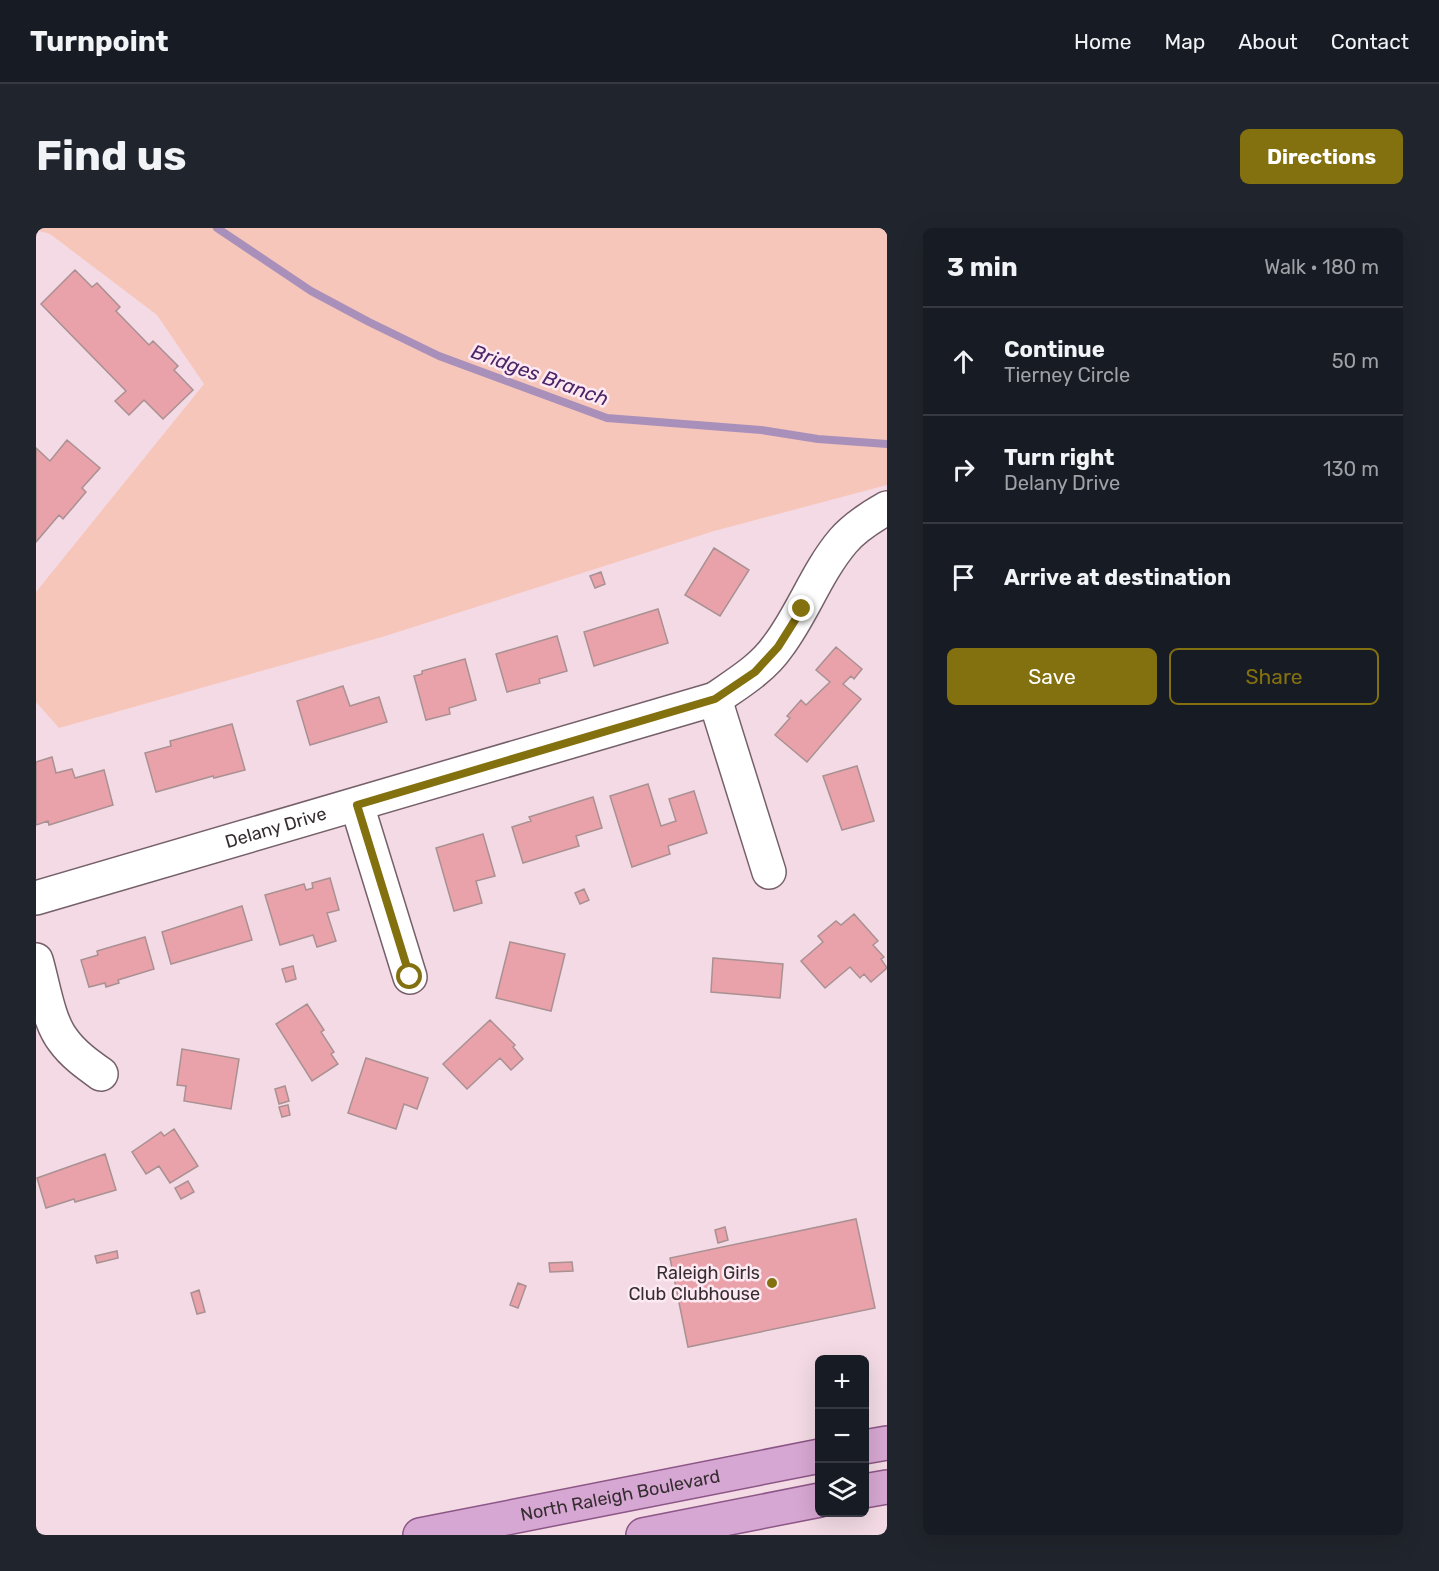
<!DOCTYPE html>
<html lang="en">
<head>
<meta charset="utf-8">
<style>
  body { margin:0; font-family:Rubik,sans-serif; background:#20242c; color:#f1f3f6 }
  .controls { position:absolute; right:18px; bottom:18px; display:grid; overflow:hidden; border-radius:9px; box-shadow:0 6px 24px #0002 }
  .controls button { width:54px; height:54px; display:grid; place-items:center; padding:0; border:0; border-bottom:2px solid #363941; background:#171b24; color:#f1f3f6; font:30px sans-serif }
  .stop { position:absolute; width:18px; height:18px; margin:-14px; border:4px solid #83700f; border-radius:50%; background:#fff }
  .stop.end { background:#83700f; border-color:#fff; box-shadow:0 2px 6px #0008 }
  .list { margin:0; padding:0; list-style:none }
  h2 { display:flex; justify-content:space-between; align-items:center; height:78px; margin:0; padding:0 24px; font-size:26px }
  h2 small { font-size:20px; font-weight:400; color:#9ea1a6 }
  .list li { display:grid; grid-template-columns:39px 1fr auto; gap:18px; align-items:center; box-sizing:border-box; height:108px; padding:0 24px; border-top:2px solid #363941 }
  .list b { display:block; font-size:22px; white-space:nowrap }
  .list p { margin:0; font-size:20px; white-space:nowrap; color:#9ea1a6 }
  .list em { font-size:20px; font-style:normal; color:#9ea1a6 }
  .actions { display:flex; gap:12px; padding:18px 24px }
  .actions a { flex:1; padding:14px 0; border:2px solid #83700f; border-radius:9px; text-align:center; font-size:21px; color:#83700f }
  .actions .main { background:#83700f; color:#fff }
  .icon { flex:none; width:33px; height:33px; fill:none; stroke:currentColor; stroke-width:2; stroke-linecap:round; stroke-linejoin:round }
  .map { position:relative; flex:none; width:851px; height:1307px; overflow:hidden; border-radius:9px }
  header { display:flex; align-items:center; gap:36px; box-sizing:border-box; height:84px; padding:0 30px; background:#171b24; border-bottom:2px solid #363941 }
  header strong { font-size:28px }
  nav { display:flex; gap:33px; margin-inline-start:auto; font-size:21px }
  .intro { display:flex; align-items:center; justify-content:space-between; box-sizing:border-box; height:144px; padding:0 36px }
  h1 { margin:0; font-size:42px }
  .button { padding:15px 27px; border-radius:9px; background:#83700f; color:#fff; font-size:21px; font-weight:700 }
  main { display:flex; gap:36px; padding:0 36px }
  aside { flex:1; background:#171b24; border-radius:9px; box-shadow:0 6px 24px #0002 }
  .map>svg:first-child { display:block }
  .green { fill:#f7c6bb }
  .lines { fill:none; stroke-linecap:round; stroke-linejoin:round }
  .stream { stroke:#a990ba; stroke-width:8 }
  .building { fill:#eaa2aa; stroke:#a99092; stroke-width:1.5 }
  .minor-casing { stroke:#756069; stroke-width:36 }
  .major-casing { stroke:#8c5686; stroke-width:36 }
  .minor { stroke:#fff; stroke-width:33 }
  .major { stroke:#d6a7d2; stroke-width:33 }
  .route { stroke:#83700f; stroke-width:8 }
  .poi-dot { fill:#83700f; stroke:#fde9f1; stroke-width:2 }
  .labels { text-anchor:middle; stroke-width:5; stroke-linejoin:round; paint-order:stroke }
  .street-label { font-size:18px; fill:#362d31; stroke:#fde9f1 }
  .poi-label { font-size:18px; fill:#362d31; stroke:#fde9f1; text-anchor:end }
  .water-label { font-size:20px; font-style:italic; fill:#4d2568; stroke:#fde9f1 }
</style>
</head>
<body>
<header>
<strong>Turnpoint</strong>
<nav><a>Home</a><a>Map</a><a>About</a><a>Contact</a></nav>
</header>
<div class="intro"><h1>Find us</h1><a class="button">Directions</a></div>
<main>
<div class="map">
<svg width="851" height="1307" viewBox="0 0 851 1307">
  <rect width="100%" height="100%" fill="#f3dae4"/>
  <!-- green -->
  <path class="green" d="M0 0H851V257L678 303 346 409 23 500 0 474V364L168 156 121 87 14 6 0 2Z"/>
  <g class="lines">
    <!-- stream -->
    <path class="stream" d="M181 0 275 63 333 94 403 128 571 190 725 202 782 211 851 216"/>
  </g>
  <!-- building -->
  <path class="building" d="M39 42 56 59 61 55 84 79 80 83 113 117 117 113 142 138 138 142 157 162 127 191 108 172 93 187 79 173 90 163 5 76Z
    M31 212 64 240 46 260 50 264 27 291 23 287 0 314V220L14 233Z
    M678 320 713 342 684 388 649 367Z
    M565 344 569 356 559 360 554 348Z
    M622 381 632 415 558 438 548 404Z
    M521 408 531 443 503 451 504 455 471 464 460 426Z
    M800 419 826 441 818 451 815 448 807 456 825 471 771 534 739 507 754 490 751 488 765 472 770 477 794 454 780 442Z
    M429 431 440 472 413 480 414 486 390 492 378 448 386 446V443Z
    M307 458 314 478 343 469 351 494 274 517 261 473Z
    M196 496 209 542 178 550 177 548 120 564 109 525 135 518 134 513Z
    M16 529 20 545 36 541 39 550 68 542 77 577 13 597 12 593 0 597V534Z
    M821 538 838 593 806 602 787 548Z
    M612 556 625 598 640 593 633 571 658 563 671 605 632 618 634 626 596 639 574 568Z
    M557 569 566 600 540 608 543 618 487 635 476 599 495 593 493 589Z
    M447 606 459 648 440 653 446 675 418 683 400 620Z
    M294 650 303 682 291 685 300 713 281 719 277 707 244 717 229 667 268 656 270 662 277 660 276 655Z
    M548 661 553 672 544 676 539 665Z
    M206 678 216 712 135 736 126 704Z
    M818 686 842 713 837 717 848 729 845 731 851 740 835 754 828 746 824 750 814 739 789 760 765 733 787 714 782 708 800 693 805 697Z
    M109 709 118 741 82 752 83 755 70 759 69 755 53 759 45 732 62 727 61 723Z
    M474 714 529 726 515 783 460 770Z
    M677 730 747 736 744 770 675 764Z
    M257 738 260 751 250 754 246 741Z
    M271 776 288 802 285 804 298 824 295 826 302 836 276 853 240 796Z
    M454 792 479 817 477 819 487 831 475 842 464 830 431 861 407 836Z
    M146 821 203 831 195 881 148 873 150 858 141 857Z
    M330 830 392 850 381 881 368 876 360 901 312 885Z
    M249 858 253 873 243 876 239 861Z
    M252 877 254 887 246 889 243 879Z
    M138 901 162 938 134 955 123 938 110 946 96 924 125 904 128 908Z
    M69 926 80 962 39 974 38 971 10 980 1 950Z
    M152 953 158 964 145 971 139 960Z
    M820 991 839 1080 652 1119 634 1030Z
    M689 999 692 1012 682 1015 679 1002Z
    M81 1023 82 1030 61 1035 59 1028Z
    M536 1034 537 1043 514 1044 513 1035Z
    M482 1055 490 1058 482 1080 474 1077Z
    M163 1062 169 1084 161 1086 155 1065Z"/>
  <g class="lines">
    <defs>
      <g id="minor">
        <path d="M679 471 733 644"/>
        <path d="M321 577 374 749"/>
        <path id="s1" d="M0 670 679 471C702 455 726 441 742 418 767 385 780 345 807 313 819 299 835 289 851 280"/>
        <path d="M0 732C7 755 12 793 27 812 37 826 51 836 65 846"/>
      </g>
      <g id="major">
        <path d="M828 1219 851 1215"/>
        <path d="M828 1263 851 1259"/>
        <path id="s2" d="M384 1307 784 1228"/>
        <path d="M607 1307 784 1272"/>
      </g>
    </defs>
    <!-- minor casing -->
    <use href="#minor" class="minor-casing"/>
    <!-- major casing -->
    <use href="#major" class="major-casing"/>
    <!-- minor -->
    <use href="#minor" class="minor"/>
    <!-- major -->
    <use href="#major" class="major"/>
  </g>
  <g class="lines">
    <!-- route -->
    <path class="route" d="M374 749 321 577 679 471 719 444 742 419 766 381"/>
  </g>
  <!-- markers -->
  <circle class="poi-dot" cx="736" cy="1055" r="6"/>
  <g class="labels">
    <!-- street labels -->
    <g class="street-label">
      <text dy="6" stroke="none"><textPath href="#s1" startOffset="250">Delany Drive</textPath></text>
      <text dy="6" stroke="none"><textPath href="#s2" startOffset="204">North Raleigh Boulevard</textPath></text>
    </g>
    <!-- poi labels -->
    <g class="poi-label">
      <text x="724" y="1051">Raleigh Girls<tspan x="724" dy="21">Club Clubhouse</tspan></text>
    </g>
    <!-- water labels -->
    <g class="water-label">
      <text transform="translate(504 147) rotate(20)" y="7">Bridges Branch</text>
    </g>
  </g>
</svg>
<div class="controls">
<button>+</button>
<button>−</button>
<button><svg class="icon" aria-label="layers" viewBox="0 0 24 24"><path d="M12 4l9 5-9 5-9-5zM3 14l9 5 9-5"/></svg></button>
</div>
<div class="stop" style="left:374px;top:749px"></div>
<div class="stop end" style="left:766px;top:381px"></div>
</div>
<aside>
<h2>3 min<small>Walk · 180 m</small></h2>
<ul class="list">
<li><svg class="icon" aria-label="ahead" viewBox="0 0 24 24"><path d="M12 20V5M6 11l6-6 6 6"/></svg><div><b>Continue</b><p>Tierney Circle</p></div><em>50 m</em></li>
<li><svg class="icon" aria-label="right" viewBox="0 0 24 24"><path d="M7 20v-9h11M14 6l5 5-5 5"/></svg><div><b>Turn right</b><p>Delany Drive</p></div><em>130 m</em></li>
<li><svg class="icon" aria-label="arrive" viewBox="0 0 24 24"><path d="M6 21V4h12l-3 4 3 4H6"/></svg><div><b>Arrive at destination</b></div></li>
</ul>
<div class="actions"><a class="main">Save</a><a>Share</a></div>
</aside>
</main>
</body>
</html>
